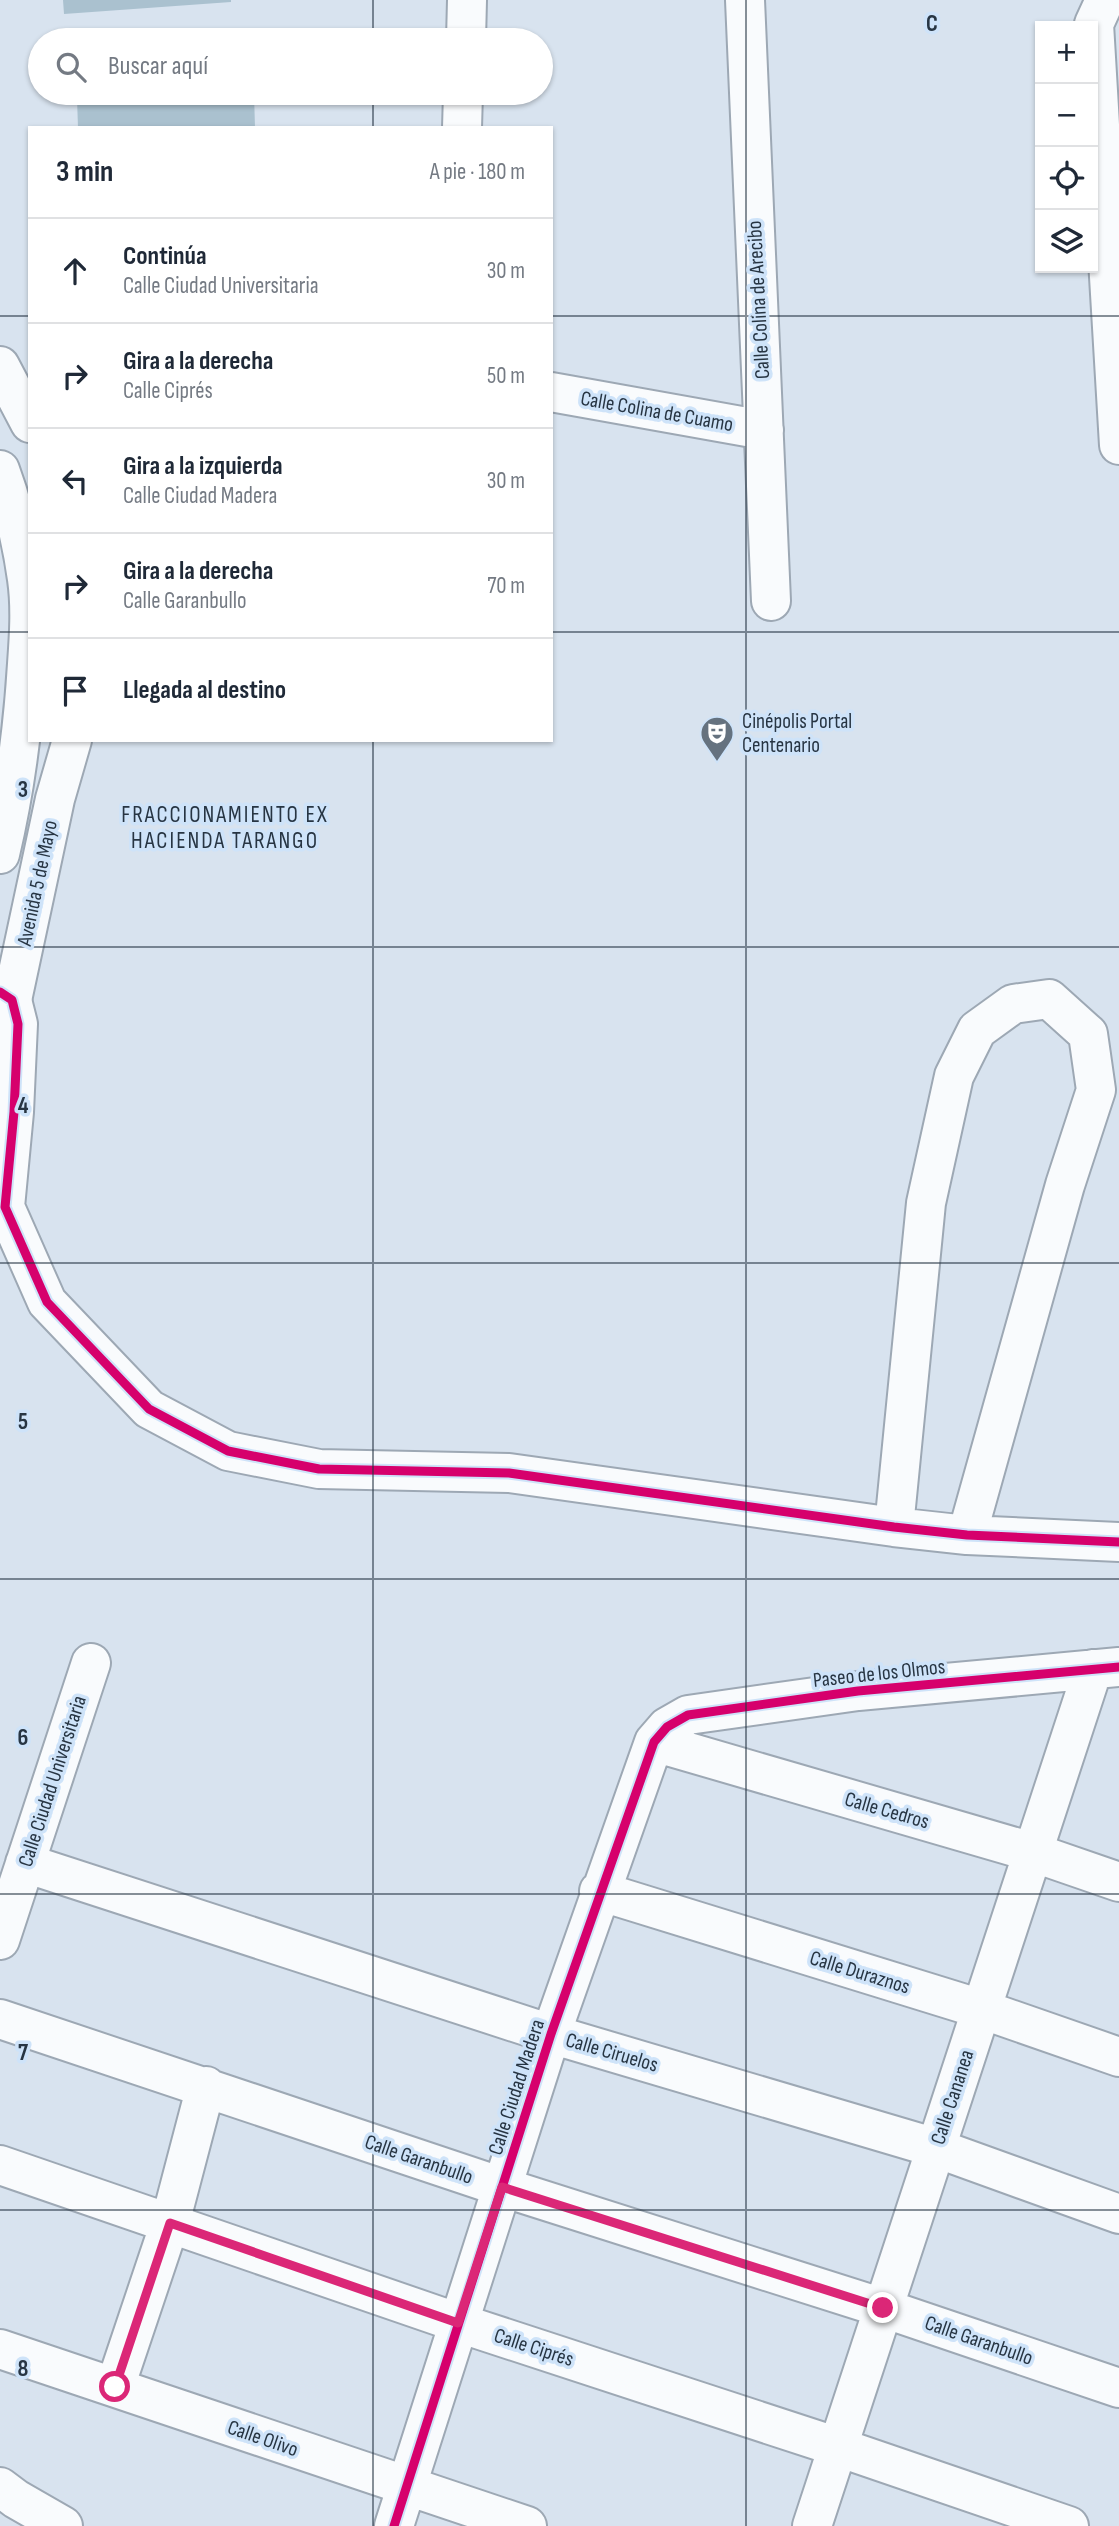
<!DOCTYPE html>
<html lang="es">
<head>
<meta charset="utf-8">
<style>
  body { margin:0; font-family:"Sofia Sans Condensed",sans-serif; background:#f2f2f3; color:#1f2937 }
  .controls { position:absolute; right:21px; top:21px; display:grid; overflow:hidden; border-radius:0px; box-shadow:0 2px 5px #0004 }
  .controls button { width:63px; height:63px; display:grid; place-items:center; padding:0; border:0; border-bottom:2px solid #e0e1e3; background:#fff; color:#1f2937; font:35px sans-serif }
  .stop { position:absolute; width:21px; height:21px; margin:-16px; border:5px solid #db2777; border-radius:50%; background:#fff }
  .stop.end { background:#db2777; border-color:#fff; box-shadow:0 2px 7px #0008 }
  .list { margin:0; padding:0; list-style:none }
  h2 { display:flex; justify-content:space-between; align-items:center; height:91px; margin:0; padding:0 28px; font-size:30px }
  h2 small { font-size:23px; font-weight:400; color:#747a83 }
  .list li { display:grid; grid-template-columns:46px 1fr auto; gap:21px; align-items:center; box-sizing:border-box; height:105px; padding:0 28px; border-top:2px solid #e0e1e3 }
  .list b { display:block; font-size:26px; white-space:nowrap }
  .list p { margin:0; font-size:23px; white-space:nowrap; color:#747a83 }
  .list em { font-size:23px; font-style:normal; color:#747a83 }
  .icon { flex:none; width:38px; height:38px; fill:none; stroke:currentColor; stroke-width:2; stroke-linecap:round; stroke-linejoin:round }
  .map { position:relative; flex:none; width:1119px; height:2526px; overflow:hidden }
  .search { position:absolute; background:#fff; box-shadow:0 2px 5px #0004; left:28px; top:28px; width:525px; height:77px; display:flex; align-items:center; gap:18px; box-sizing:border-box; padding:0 24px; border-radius:38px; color:#747a83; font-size:26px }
  .panel { position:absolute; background:#fff; box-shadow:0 2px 5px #0004; left:28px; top:126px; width:525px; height:616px; border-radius:0px }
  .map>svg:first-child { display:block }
  .building { fill:#aac1cf }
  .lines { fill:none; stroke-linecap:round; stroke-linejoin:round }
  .minor-casing { stroke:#9da8b4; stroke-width:42 }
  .major-casing { stroke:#9da8b4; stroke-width:42 }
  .minor { stroke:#f9fbfd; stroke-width:38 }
  .major { stroke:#f9fbfd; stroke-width:38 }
  .cycleway-casing { stroke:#cee3f9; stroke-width:13 }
  .cycleway { stroke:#d6006c; stroke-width:9 }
  .route { stroke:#db2777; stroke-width:9 }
  .grid { fill:none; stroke:#273543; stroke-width:2; stroke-opacity:0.55 }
  .labels { text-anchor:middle; stroke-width:7; stroke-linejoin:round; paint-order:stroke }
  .street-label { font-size:21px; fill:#273543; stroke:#cee3f9 }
  .poi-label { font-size:21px; fill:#273543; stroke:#cee3f9; text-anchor:start }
  .neighbourhood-label { font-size:23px; letter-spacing:2px; fill:#273543; stroke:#cee3f9 }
  .grid-label { font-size:23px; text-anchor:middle; font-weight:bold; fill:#273543; stroke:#cee3f9; stroke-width:7; stroke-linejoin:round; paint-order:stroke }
</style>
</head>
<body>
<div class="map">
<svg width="1119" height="2526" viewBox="0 0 1119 2526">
  <rect width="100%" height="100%" fill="#d8e3ef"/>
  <!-- building -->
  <path class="building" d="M63 0H231V2L64 14Z
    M254 93 255 128H78L77 98Z"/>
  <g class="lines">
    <defs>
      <path id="minor" d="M745 0 771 601
        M1105 0 1094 24 1119 445
        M466 40 467 0
        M462 128 463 93
        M551 392 764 430
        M0 992 12 1000 18 1024 14 1112 5 1207 47 1302 149 1409 228 1451 319 1469 509 1473 894 1527 967 1535 1119 1542
        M894 1527 926 1203 954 1076 977 1030 1013 1004 1049 999 1088 1034 1096 1090 1065 1185 967 1535
        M654 1742 1032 1852 1119 1882
        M25 1863 551 2034 936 2148 1119 2214
        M599 1891 981 2009 1119 2057
        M0 1940 91 1663
        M0 2019 502 2187 883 2308 1119 2388
        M0 2165 459 2323 838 2447 1069 2526
        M0 2349 527 2526
        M115 2387 170 2223 206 2086
        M394 2526 551 2034 654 1742 667 1727 688 1715 858 1691 1119 1667
        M812 2526 1093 1669"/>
      <path id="major" d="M0 366 30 423
        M0 470C13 505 22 543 27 579 31 607 29 636 27 664 23 729 15 791 0 854
        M0 1025 12 1000 55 799 72 740
        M0 2487 16 2499 63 2526"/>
    </defs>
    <!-- minor casing -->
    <use href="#minor" class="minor-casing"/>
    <!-- major casing -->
    <use href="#major" class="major-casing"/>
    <!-- minor -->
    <use href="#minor" class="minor"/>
    <!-- major -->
    <use href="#major" class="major"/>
    <defs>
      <path id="cycleway" d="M0 992 12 1000 18 1024 14 1112 5 1207 47 1302 149 1409 228 1451 319 1469 509 1473 894 1527 967 1535 1119 1542
        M394 2526 551 2034 654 1742 667 1727 688 1715 858 1691 1119 1667"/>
    </defs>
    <!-- cycleway casing -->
    <use href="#cycleway" class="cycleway-casing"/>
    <!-- cycleway -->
    <use href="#cycleway" class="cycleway"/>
  </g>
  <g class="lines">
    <!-- route -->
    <path class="route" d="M115 2387 170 2223 458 2323 502 2187 883 2308"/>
  </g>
  <!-- grid -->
  <path class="grid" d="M373 0V40M746 0V2526M373 93V128M0 316H30M551 316H1119M0 632H30M551 632H1119M373 740V2526M0 947H1119M0 1263H1119M0 1579H1119M0 1894H1119M0 2210H1119"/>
  <!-- icons -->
  <defs>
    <symbol id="theatre-pin" viewBox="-11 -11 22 30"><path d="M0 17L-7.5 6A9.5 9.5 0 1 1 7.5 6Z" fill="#65727f" stroke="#cee3f9"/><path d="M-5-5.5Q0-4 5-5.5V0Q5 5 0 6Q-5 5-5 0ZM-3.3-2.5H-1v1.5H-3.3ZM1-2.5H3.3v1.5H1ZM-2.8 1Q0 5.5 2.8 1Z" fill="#fff"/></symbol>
  </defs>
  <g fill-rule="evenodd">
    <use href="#theatre-pin" x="698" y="714" width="38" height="52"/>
  </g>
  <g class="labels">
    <!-- street labels -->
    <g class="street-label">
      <text transform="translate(758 300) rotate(-93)" y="7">Calle Colina de Arecibo</text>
      <text transform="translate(657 411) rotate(10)" y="7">Calle Colina de Cuamo</text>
      <text transform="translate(37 883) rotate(-78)" y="7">Avenida 5 de Mayo</text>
      <text transform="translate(879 1673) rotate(-6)" y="7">Paseo de los Olmos</text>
      <text transform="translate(52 1781) rotate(-72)" y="7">Calle Ciudad Universitaria</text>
      <text transform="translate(887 1810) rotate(16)" y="7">Calle Cedros</text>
      <text transform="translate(860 1972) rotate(17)" y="7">Calle Duraznos</text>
      <text transform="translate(612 2052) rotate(16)" y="7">Calle Ciruelos</text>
      <text transform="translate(516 2087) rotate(-72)" y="7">Calle Ciudad Madera</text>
      <text transform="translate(952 2097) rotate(-72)" y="7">Calle Cananea</text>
      <text transform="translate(419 2159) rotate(19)" y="7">Calle Garanbullo</text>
      <text transform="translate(979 2340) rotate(19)" y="7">Calle Garanbullo</text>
      <text transform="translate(534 2347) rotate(18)" y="7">Calle Ciprés</text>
      <text transform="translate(263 2438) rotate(19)" y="7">Calle Olivo</text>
    </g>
    <!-- poi labels -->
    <g class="poi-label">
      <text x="742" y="728">Cinépolis Portal<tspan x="742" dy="24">Centenario</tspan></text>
    </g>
    <!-- neighbourhood labels -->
    <g class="neighbourhood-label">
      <text x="225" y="822">FRACCIONAMIENTO EX<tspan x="225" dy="26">HACIENDA TARANGO</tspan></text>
    </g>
  </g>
  <g class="grid-label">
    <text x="932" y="31">C</text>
    <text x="23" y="797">3</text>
    <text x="23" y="1113">4</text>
    <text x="23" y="1429">5</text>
    <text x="23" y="1745">6</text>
    <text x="23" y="2060">7</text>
    <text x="23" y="2376">8</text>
  </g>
</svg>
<div class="controls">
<button>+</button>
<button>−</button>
<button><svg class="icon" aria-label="locate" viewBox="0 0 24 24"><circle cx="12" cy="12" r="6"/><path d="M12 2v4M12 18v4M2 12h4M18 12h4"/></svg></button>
<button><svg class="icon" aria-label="layers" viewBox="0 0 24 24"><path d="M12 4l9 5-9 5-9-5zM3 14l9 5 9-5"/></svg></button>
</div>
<div class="stop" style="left:115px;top:2387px"></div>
<div class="stop end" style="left:883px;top:2308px"></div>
<div class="search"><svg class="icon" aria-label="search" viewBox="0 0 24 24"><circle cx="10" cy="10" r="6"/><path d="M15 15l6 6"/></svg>Buscar aquí</div>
<section class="panel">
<h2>3 min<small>A pie · 180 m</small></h2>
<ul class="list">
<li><svg class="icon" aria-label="ahead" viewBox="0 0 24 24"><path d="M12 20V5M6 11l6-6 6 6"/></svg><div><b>Continúa</b><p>Calle Ciudad Universitaria</p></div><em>30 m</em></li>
<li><svg class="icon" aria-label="right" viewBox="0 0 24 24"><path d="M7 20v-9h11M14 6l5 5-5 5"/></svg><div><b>Gira a la derecha</b><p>Calle Ciprés</p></div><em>50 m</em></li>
<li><svg class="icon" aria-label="left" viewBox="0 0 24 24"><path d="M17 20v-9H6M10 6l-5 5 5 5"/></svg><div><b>Gira a la izquierda</b><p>Calle Ciudad Madera</p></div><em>30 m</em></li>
<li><svg class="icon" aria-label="right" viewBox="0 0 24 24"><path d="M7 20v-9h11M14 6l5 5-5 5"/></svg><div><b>Gira a la derecha</b><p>Calle Garanbullo</p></div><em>70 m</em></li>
<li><svg class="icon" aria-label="arrive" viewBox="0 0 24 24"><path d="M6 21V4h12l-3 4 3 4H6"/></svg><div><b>Llegada al destino</b></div></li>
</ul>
</section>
</div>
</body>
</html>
